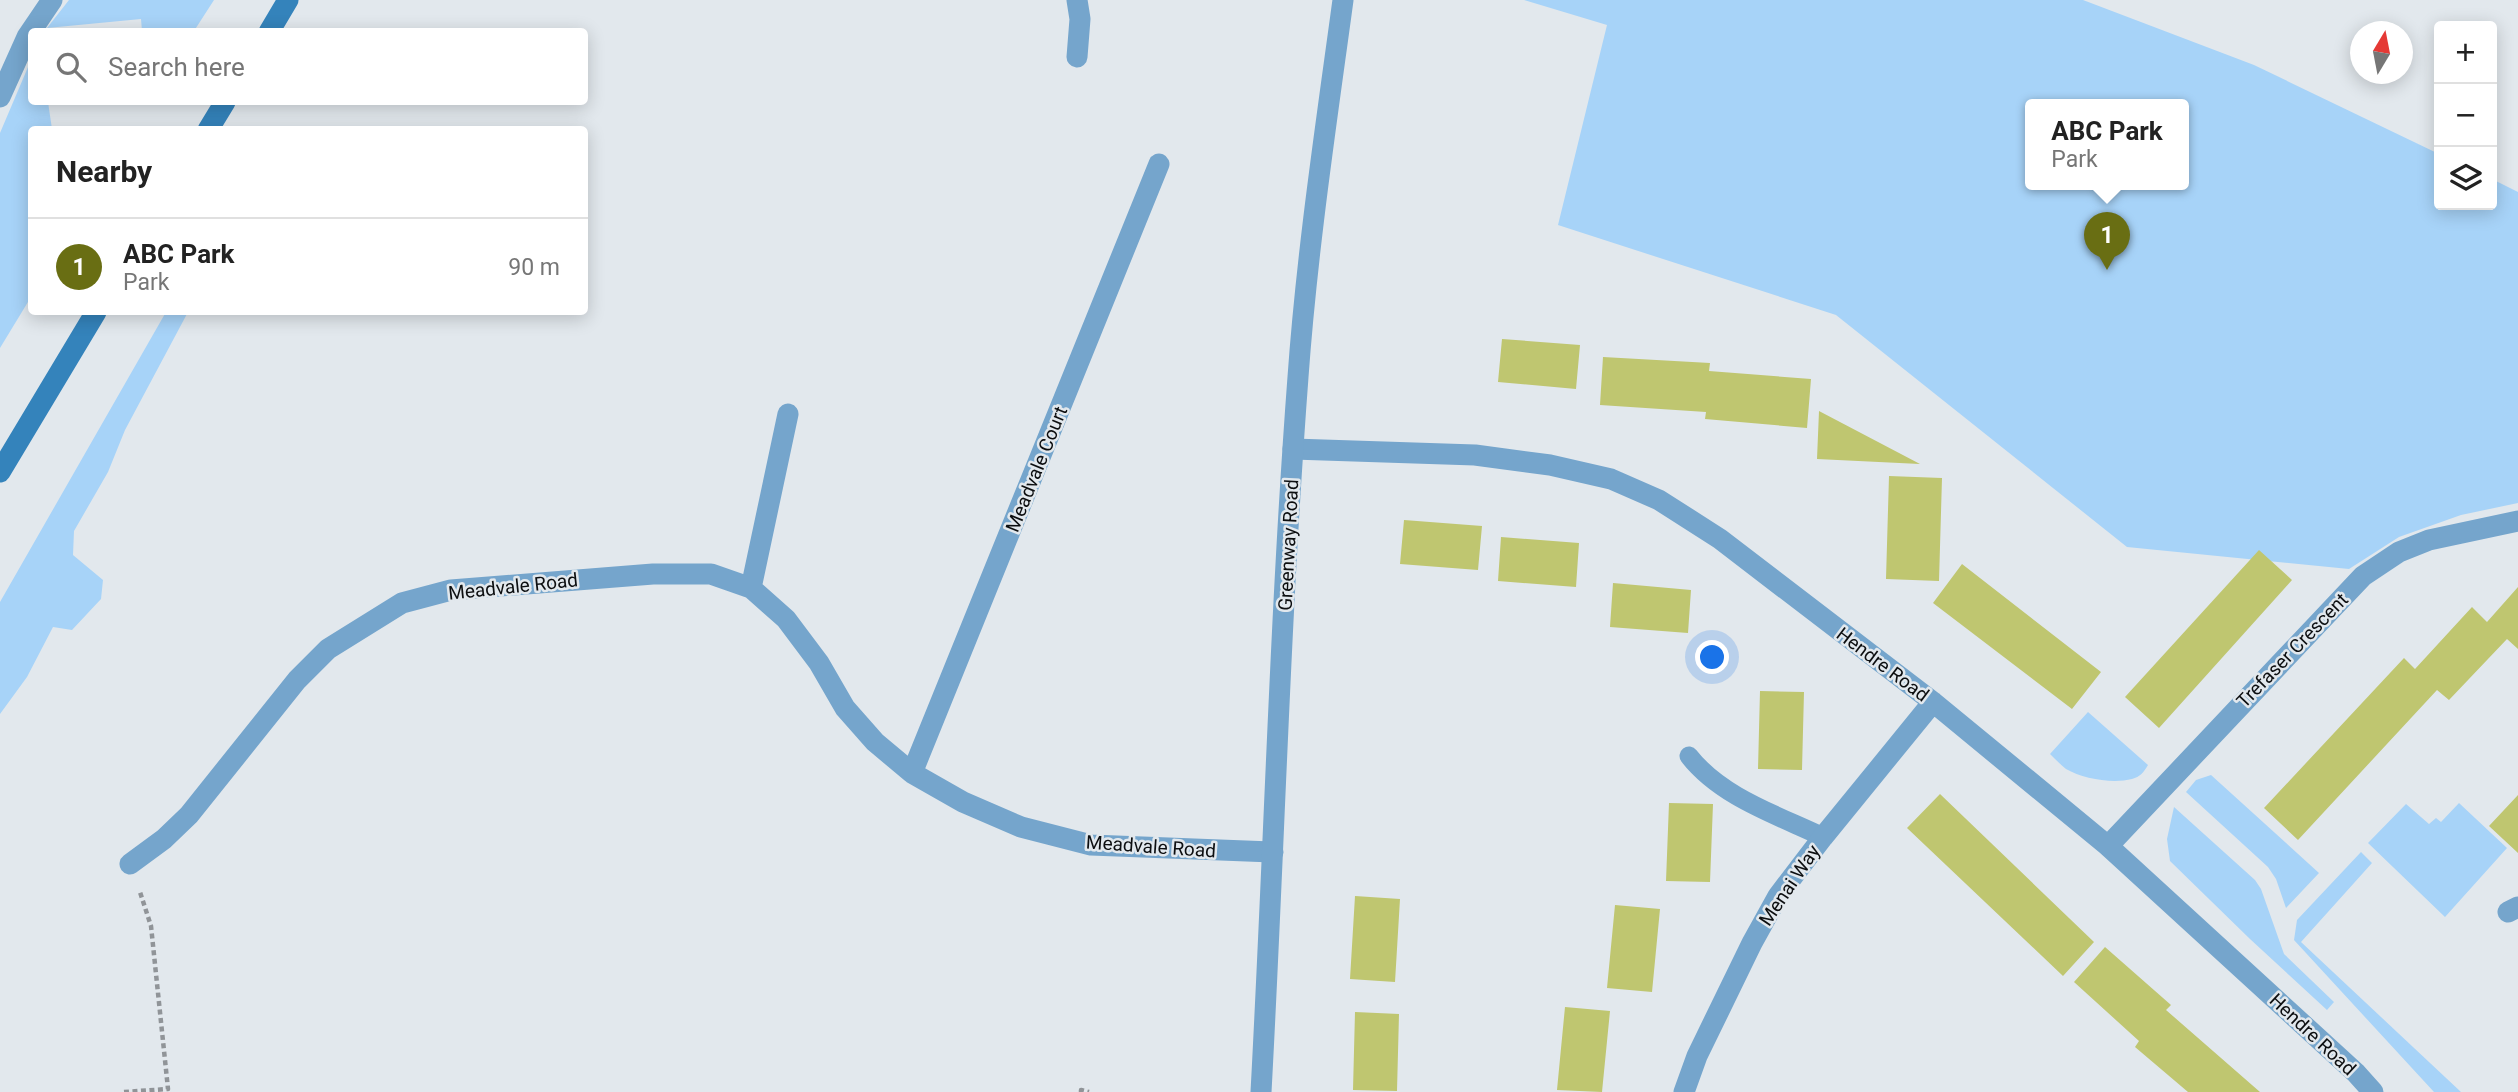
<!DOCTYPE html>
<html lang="en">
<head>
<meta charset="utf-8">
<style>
  body { margin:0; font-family:Roboto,sans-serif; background:#f2f2f2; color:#222 }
  .controls { position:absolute; right:21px; top:21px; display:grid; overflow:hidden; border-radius:7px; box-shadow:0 4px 18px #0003 }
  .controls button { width:63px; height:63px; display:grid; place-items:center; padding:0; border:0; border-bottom:2px solid #e0e0e0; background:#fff; color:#222; font:35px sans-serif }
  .compass { position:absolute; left:2350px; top:21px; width:63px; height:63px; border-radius:50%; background:#fff; box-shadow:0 4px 18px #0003; rotate:10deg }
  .you { position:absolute; left:1713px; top:658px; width:24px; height:24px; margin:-18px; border:5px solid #fff; border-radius:50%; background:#1a73e8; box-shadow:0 0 0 10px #1a73e833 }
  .badge { display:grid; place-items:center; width:46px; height:46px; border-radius:50%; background:#696e13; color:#fff; font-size:23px; font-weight:700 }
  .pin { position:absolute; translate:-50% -58px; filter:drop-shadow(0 2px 4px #0008) }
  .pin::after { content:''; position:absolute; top:37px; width:24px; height:21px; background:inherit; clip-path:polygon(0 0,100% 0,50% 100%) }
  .popup { position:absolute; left:2025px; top:99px; width:164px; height:91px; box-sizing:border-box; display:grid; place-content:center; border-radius:7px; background:#fff; filter:drop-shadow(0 2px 5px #0005); font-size:23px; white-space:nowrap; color:#767676 }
  .popup b { font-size:26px; color:#222 }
  .popup::after { content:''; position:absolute; left:50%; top:100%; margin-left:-14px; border:14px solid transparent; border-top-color:#fff }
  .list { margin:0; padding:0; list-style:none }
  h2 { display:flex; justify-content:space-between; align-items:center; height:91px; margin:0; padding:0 28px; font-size:30px }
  h2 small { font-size:23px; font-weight:400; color:#767676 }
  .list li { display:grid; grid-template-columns:46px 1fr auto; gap:21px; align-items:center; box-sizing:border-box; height:98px; padding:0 28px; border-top:2px solid #e0e0e0 }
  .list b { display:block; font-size:26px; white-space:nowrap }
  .list p { margin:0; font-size:23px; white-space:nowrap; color:#767676 }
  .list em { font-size:23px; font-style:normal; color:#767676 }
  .icon { flex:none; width:38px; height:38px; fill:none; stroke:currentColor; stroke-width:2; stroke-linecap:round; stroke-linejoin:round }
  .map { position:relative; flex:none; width:2518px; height:1092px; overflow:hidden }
  .search { position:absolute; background:#fff; box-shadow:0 4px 18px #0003; left:28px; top:28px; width:560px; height:77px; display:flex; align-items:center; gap:18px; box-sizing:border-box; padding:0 24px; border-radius:7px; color:#767676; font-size:26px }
  .panel { position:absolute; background:#fff; box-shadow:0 4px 18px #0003; left:28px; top:126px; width:560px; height:189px; border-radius:7px }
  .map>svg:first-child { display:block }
  .green { fill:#a7d3f8; fill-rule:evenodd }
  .building { fill:#bfc670 }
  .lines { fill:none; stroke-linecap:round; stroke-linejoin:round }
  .path { stroke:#909498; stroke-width:4.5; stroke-dasharray:5 3.5; stroke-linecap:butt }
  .service { stroke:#75a5cc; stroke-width:19 }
  .minor { stroke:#75a5cc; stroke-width:21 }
  .tertiary { stroke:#75a5cc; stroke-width:21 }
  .secondary { stroke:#3483bb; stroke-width:21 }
  .labels { text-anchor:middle; stroke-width:5; stroke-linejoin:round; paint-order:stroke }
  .street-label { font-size:19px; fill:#0c0e10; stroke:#e2e8ed }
</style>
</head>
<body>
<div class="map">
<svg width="2518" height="1092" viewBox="0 0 2518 1092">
  <rect width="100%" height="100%" fill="#e2e8ed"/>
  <!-- green -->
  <path class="green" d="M69 0H214L194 31H142L141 19 47 28Z
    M1524 0H2083L2254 65 2439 154V205H2492V179L2518 192V503L2461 515 2399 537 2349 569 2127 547 1836 315 1558 225 1607 25ZM2030 104H2184V184H2030Z
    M31 60 32 102H48L52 129 32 130 31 297 0 348V133Z
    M166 312H188L125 430 108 472 74 531 73 555 103 580 101 599 72 630 53 627 27 677 0 714V602Z
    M2088 712 2148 765C2144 772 2140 777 2132 779 2113 784 2083 779 2066 769 2061 765 2055 759 2050 754Z
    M2211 775 2319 873 2286 908 2276 879 2268 867 2186 792 2196 780Z
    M2459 803 2507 848 2445 917 2368 843 2406 804 2429 824 2436 818 2441 822Z
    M2174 807 2255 880 2261 889 2284 954 2334 1002 2327 1010 2250 939 2170 861 2167 839Z
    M2361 852 2372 863 2301 942 2461 1092H2434L2294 940 2297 920Z"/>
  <!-- building -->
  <path class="building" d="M1502 339 1580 345 1576 389 1498 382Z
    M1603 357 1710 363 1709 371 1811 379 1807 428 1705 419 1706 412 1600 405Z
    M1819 411 1920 464 1817 459Z
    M1889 476 1942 478 1939 581 1886 579Z
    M1404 520 1482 526 1478 570 1400 564Z
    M1501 537 1579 543 1576 587 1498 581Z
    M2259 550 2292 580 2159 728 2125 697Z
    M1962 564 2101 672 2072 709 1933 603Z
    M1613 583 1691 590 1688 633 1610 627Z
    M2518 587V649L2507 639 2449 700 2437 690 2298 840 2264 808 2404 658 2415 669 2472 607 2487 622Z
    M1760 691 1804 692 1802 770 1758 769Z
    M1940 794 2094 942 2063 976 1907 828Z
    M2518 795V853L2489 826Z
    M1669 803 1713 804 1710 882 1666 881Z
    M1355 896 1400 899 1395 982 1350 979Z
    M1615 905 1660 909 1652 992 1607 988Z
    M2105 947 2171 1005 2166 1010 2260 1092H2188L2135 1047 2139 1041 2074 982Z
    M1565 1007 1610 1011 1602 1092 1557 1090Z
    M1355 1012 1399 1014 1397 1091 1353 1090Z"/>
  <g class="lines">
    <!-- path -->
    <path class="path" d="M124 1092 168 1089 151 926 140 892
      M1081 1092V1090L1089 1092"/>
    <!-- service -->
    <path class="service" d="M1689 756C1721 797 1777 815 1823 837"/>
    <!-- minor -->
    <path class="minor" d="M1077 57 1080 19 1077 0
      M0 97 27 37 52 0
      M1293 449 1475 455 1550 465 1611 479 1659 500 1720 539 1933 702 2108 846 2356 1073 2373 1092
      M751 588 788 414
      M912 773 1159 164
      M2108 846 2363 576 2399 552 2429 540 2518 521
      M130 864 164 839 189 815 297 680 328 649 402 603 451 590 653 574H711L751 588 786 619 819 663 845 708 875 742 912 773 963 802 1021 827 1091 845 1273 852
      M2508 912 2518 907
      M1684 1092 1697 1056 1752 943 1778 896 1823 837 1933 702"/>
    <!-- tertiary -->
    <path class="tertiary" d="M1261 1092C1274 854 1280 615 1298 377 1307 251 1326 125 1343 0"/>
    <!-- secondary -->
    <path class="secondary" d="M269 32 288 0
      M208 130 225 102
      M0 472 96 312"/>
  </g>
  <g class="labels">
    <!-- street labels -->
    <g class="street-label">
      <text transform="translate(1036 469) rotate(-68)" y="7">Meadvale Court</text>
      <text transform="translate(1288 545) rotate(-87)" y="7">Greenway Road</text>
      <text transform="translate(513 586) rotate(-6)" y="7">Meadvale Road</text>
      <text transform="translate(2292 650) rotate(-46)" y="7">Trefaser Crescent</text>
      <text transform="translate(1883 664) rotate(37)" y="7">Hendre Road</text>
      <text transform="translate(1151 846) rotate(4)" y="7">Meadvale Road</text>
      <text transform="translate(1789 885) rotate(-56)" y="7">Menai Way</text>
      <text transform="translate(2313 1034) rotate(43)" y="7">Hendre Road</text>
    </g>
  </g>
</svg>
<div class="controls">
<button>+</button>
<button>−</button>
<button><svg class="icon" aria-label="layers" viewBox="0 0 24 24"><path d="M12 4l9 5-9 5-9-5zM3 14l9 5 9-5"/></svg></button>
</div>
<svg class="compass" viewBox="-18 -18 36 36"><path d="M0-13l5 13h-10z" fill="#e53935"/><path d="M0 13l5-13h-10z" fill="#767676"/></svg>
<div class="you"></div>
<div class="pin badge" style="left:2107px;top:270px">1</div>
<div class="popup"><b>ABC Park</b>Park</div>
<div class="search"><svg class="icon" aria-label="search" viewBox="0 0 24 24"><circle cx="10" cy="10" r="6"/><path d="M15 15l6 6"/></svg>Search here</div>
<section class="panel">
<h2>Nearby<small></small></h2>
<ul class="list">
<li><span class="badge">1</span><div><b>ABC Park</b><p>Park</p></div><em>90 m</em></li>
</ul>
</section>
</div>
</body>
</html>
